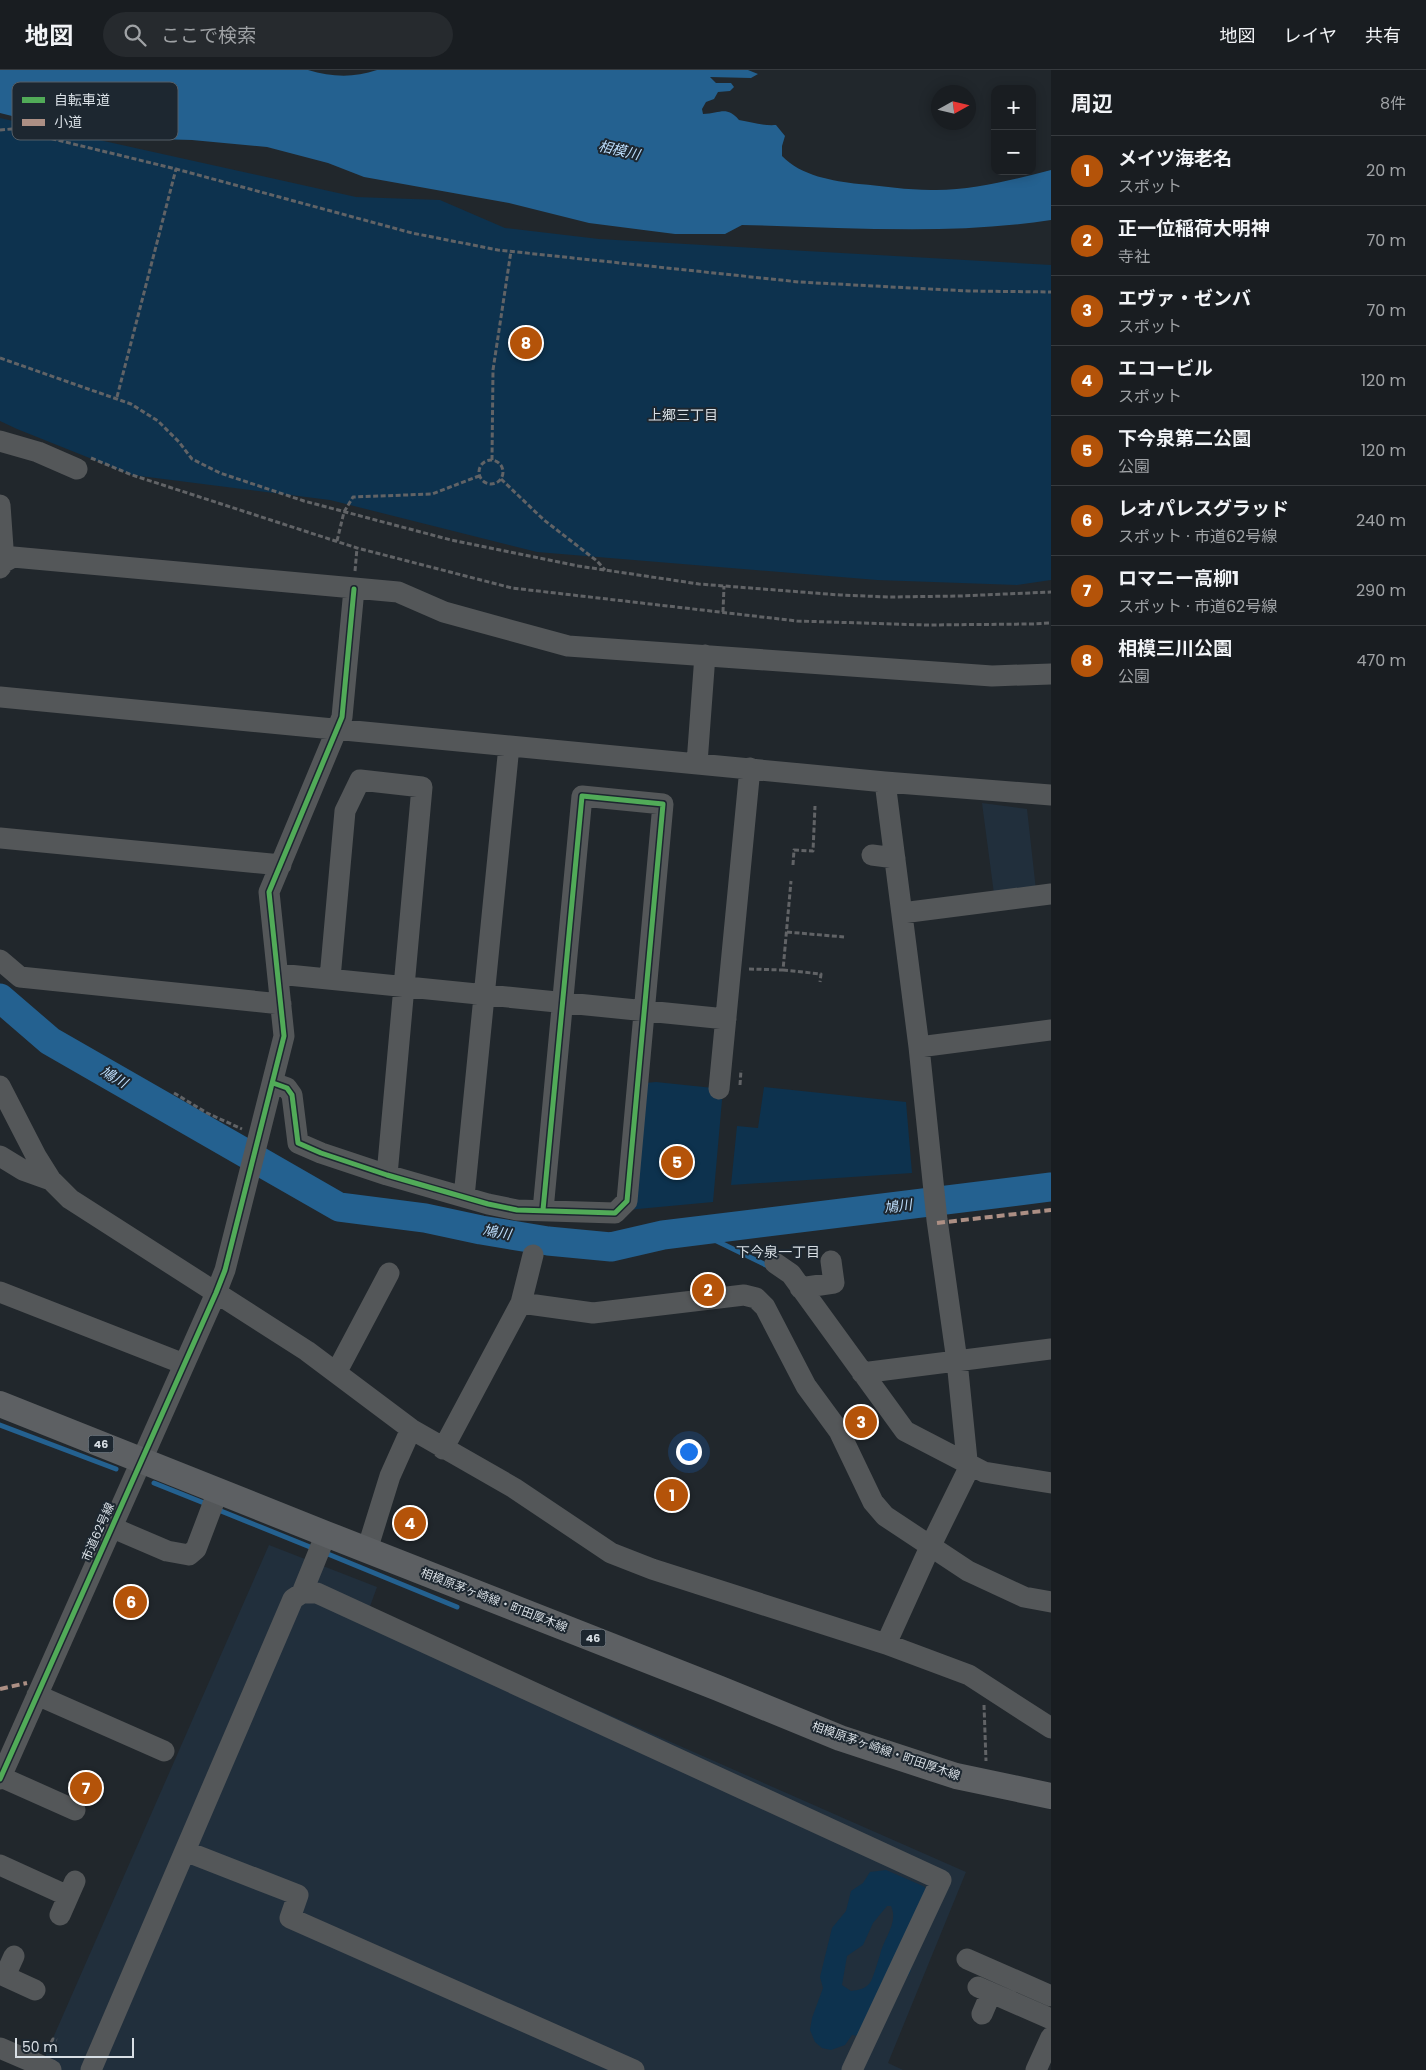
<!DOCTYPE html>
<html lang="ja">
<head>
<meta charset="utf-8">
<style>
  body { margin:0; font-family:Poppins,"Noto Sans JP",sans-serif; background:#262a2e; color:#f1f3f6 }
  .controls { position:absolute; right:15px; top:15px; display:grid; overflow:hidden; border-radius:10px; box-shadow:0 2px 12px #0003 }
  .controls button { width:45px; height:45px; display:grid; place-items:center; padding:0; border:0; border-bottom:1px solid #373b3f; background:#191d21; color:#f1f3f6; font:25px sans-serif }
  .compass { position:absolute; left:931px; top:15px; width:45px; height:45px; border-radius:50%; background:#191d21; box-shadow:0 2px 12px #0003; rotate:82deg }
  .scale { position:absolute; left:15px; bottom:12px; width:119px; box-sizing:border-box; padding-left:5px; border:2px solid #d8dfe5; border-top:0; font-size:14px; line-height:18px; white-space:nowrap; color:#d8dfe5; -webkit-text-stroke:4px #1d2730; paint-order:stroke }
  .you { position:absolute; left:688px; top:1381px; width:18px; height:18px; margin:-12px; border:4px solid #fff; border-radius:50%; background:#1a73e8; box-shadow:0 0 0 8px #1a73e833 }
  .badge { display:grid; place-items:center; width:32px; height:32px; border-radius:50%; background:#b45309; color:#fff; font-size:16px; font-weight:700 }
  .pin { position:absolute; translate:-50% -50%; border:2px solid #fff; box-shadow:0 1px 5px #0006 }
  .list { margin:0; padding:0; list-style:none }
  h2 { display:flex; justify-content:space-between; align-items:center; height:65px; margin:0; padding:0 20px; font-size:21px }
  h2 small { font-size:16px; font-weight:400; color:#9fa2a5 }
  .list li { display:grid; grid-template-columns:32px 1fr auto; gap:15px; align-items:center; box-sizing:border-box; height:70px; padding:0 20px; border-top:1px solid #373b3f }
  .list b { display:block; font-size:19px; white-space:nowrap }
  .list p { margin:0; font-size:16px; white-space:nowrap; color:#9fa2a5 }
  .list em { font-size:16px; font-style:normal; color:#9fa2a5 }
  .icon { flex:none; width:28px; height:28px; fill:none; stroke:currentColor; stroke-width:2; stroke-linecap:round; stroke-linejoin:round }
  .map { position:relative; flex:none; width:1051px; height:2000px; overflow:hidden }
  header { display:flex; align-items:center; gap:30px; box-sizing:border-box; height:70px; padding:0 25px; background:#191d21; border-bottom:1px solid #373b3f }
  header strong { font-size:24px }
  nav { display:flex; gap:28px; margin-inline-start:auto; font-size:18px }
  .search { width:350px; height:45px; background:#262a2e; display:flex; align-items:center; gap:12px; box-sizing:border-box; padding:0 18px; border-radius:28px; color:#9fa2a5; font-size:19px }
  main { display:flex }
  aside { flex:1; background:#191d21 }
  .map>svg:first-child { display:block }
  .built { fill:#212f3c }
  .green { fill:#0d324e; fill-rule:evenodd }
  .water { fill:#246190 }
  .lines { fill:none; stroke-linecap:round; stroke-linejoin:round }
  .stream { stroke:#246190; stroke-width:5 }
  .river { stroke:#246190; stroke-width:29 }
  .path { stroke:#616366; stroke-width:3; stroke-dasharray:5 2.5; stroke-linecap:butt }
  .minor { stroke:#545759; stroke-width:21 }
  .major { stroke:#5d6063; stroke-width:26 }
  .quiet { stroke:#ac8f84; stroke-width:4; stroke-dasharray:8 4; stroke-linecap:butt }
  .cycleway-casing { stroke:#1d2730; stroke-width:8 }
  .cycleway { stroke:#51ab58; stroke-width:5 }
  .labels { text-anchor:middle; stroke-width:4; stroke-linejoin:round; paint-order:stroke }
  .shield { fill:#1d2730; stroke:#a0a8af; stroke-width:1 }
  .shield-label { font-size:11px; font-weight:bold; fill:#d8dfe5 }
  .street-label { font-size:12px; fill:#d8dfe5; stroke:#1d2730 }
  .water-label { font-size:14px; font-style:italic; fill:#bcddfb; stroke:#1d2730 }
  .neighbourhood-label { font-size:14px; fill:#d8dfe5; stroke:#1d2730 }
  .key { fill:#1d2730; stroke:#555e66; stroke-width:1 }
  .key-label { font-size:14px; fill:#d8dfe5 }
</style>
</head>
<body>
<header>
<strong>地図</strong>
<div class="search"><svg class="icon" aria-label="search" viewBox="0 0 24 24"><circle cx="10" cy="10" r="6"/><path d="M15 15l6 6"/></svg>ここで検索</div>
<nav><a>地図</a><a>レイヤ</a><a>共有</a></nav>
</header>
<main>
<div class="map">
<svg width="1051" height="2000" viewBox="0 0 1051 2000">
  <rect width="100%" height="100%" fill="#21272c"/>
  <!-- built -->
  <path class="built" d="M982 733 1027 739 1036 820 994 824Z
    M269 1475 377 1517 369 1539 966 1802 888 1993 903 2000H39Z"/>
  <!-- green -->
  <path class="green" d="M0 48 356 127 440 130 505 158 599 169 1051 195V510L1017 515 877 510 537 482 330 430 132 405 17 359 0 351Z
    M656 1012 723 1019 713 1132 627 1140 645 1013Z
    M764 1017 906 1032 912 1103 731 1115 737 1056 758 1058Z
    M886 1800 923 1816 930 1822 910 1903 899 1915 863 1967 852 1965 845 1975 831 1980 822 1978 815 1972 810 1960 812 1948 823 1918 820 1907 832 1858 846 1841 851 1821 863 1813 870 1802ZM887 1836H891C899 1853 883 1869 880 1885 878 1891 874 1905 871 1911 867 1919 858 1920 851 1921L842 1915 847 1886 863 1875 873 1853Z"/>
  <!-- water -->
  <path class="water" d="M0 0H308C332 7 353 8 377 0H748L758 4 751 8 710 7 716 13H731L734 17 730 21 718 22 714 29 706 32 702 39 703 44C720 44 726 35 739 50 752 52 763 56 776 55L785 66 782 76V86C801 106 833 111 859 114 883 116 907 120 931 120 971 121 1012 110 1051 100V150C949 166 844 157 742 155L725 164H675L589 153 509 133 364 107 328 93 267 77 192 70 155 69 45 44 12 46 0 43Z"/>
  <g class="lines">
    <!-- stream -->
    <path class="stream" d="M696 1161 770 1197
      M0 1355 116 1399
      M154 1413 209 1435
      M216 1439 315 1479
      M323 1482 457 1537"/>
    <!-- river -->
    <path class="river" d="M0 928 50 971 339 1137 425 1148 481 1160 548 1171 611 1177 663 1165 1051 1117"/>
    <!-- path -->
    <path class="path" d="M0 60 12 59 176 99 412 163 498 180 799 212 968 221 1051 222
      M0 288 131 334 158 351 179 372 192 389 220 403 304 431 451 470 578 496 699 514 840 525 889 527 960 526 1051 522
      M117 327 176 99
      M91 388 132 405 357 478 512 518 797 551 926 555 1032 554 1051 553
      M479 402a12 12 0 1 1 24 0a12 12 0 1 1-24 0Z
      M492 390 493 300 511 181
      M501 409 544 450 597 491 605 500
      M337 471 344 442 353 427 432 424 479 406
      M355 501 357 478
      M723 542 724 516
      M793 795 794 780 813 781 815 736
      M787 862 844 867
      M749 899 783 900 791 811
      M783 900 821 904 820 912
      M740 1015 741 1000
      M174 1023 207 1043 242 1059
      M984 1635 986 1691
      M46 1975 49 1976 53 1969 57 1970"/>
    <!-- minor -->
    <path class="minor" d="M0 371 38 382 77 399
      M0 435 4 492
      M0 498 4 492 13 487 398 522 444 542 568 576 992 606 1051 604
      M0 627 885 712 1051 725
      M697 693 705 585
      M885 712 919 977 937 1150 957 1291 968 1400 930 1477 886 1574
      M0 768 281 795
      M872 785 895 788
      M902 843 1051 824
      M0 890 20 907 281 934
      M278 904 726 949
      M330 908 345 741 360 710 422 717 387 1105
      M919 977 1051 960
      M273 1013 287 1018 292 1025 298 1073 321 1083 387 1105 488 1134 517 1140 615 1143 627 1131 663 734 582 726 543 1140
      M0 1016 36 1086 51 1110 70 1129 307 1281 411 1359 514 1418 611 1483 652 1499 886 1574 969 1605 1051 1658
      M719 1019 750 698
      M0 1086 23 1100 51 1110
      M464 1127 509 676
      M775 1193 791 1204 905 1361 984 1402 1051 1413
      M800 1218 834 1213 831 1191
      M0 1222 184 1294
      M521 1233 593 1243 744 1225 756 1228 765 1237 806 1316 839 1361 873 1432 885 1446 968 1501 1024 1527 1051 1532
      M336 1303 389 1203
      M862 1303 1051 1279
      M443 1379 521 1233 533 1185
      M111 1457 167 1481 189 1485 196 1479 218 1421
      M367 1480 390 1406 411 1359
      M302 1523 326 1464
      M37 1625 164 1681
      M1 1707 75 1740
      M0 1709 216 1223 225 1200 284 966 269 822 342 647 354 519
      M185 1781 298 1825 290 1848 634 2000
      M0 1795 68 1826
      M60 1845 75 1811
      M967 1889 1051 1926
      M0 1904 35 1920
      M5 1906 14 1886
      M978 1917 1051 1949
      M982 1944 991 1923
      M0 1978 51 2000
      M91 2000 293 1529 302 1523H317L941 1810 852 2000
      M1036 2000 1051 1967"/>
    <!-- major -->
    <path class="major" d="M0 1334 326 1464 718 1618 840 1668 956 1706 1051 1726"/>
    <!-- quiet -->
    <path class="quiet" d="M937 1153 1051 1140
      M0 1619 27 1613"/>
    <defs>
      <path id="cycleway" d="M273 1013 287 1018 292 1025 298 1073 321 1083 387 1105 488 1134 517 1140 615 1143 627 1131 663 734 582 726 543 1140
        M0 1709 216 1223 225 1200 284 966 269 822 342 647 354 519"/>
    </defs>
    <!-- cycleway casing -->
    <use href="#cycleway" class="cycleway-casing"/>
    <!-- cycleway -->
    <use href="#cycleway" class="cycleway"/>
  </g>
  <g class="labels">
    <!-- shield labels -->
    <g class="shield">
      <rect x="88.5" y="1365.5" width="25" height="17" rx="4"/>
      <rect x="580.5" y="1559.5" width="25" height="17" rx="4"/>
    </g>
    <g class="shield-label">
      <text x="101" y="1378">46</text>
      <text x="593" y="1572">46</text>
    </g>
    <!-- street labels -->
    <g class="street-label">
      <text transform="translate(98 1462) rotate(-66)" y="4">市道62号線</text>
      <text transform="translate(494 1530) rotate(21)" y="4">相模原茅ヶ崎線・町田厚木線</text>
      <text transform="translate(886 1681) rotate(19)" y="4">相模原茅ヶ崎線・町田厚木線</text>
    </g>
    <!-- water labels -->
    <g class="water-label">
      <text transform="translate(619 80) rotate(13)" y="5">相模川</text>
      <text transform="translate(114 1007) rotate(30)" y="5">鳩川</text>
      <text transform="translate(898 1136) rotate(-7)" y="5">鳩川</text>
      <text transform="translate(497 1162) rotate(10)" y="5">鳩川</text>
    </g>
    <!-- neighbourhood labels -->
    <g class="neighbourhood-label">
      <text x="683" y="350">上郷三丁目</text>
      <text x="778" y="1187">下今泉一丁目</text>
    </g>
  </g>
  <!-- legend -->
  <rect x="12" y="12" width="166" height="58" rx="8" class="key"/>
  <rect x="22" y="27" width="23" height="6" fill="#51ab58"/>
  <rect x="22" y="49" width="23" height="7" fill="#ac8f84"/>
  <g class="key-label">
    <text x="54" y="35">自転車道</text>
    <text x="54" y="57">小道</text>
  </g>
</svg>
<div class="controls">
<button>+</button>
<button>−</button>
</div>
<svg class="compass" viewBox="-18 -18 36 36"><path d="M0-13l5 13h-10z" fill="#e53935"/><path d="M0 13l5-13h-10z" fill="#9fa2a5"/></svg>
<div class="scale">50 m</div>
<div class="you"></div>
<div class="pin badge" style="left:672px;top:1425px">1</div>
<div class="pin badge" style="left:708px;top:1220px">2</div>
<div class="pin badge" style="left:861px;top:1352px">3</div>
<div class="pin badge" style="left:410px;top:1453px">4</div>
<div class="pin badge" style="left:677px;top:1092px">5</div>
<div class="pin badge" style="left:131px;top:1532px">6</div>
<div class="pin badge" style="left:86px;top:1718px">7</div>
<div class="pin badge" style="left:526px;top:273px">8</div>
</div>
<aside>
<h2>周辺<small>8件</small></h2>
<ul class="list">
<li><span class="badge">1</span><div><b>メイツ海老名</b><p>スポット</p></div><em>20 m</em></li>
<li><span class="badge">2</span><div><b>正一位稲荷大明神</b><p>寺社</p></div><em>70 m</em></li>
<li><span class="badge">3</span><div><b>エヴァ・ゼンバ</b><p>スポット</p></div><em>70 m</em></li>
<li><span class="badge">4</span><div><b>エコービル</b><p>スポット</p></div><em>120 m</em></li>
<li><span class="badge">5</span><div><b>下今泉第二公園</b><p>公園</p></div><em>120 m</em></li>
<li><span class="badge">6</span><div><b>レオパレスグラッド</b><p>スポット · 市道62号線</p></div><em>240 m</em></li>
<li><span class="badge">7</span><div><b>ロマニー高柳1</b><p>スポット · 市道62号線</p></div><em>290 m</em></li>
<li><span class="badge">8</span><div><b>相模三川公園</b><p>公園</p></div><em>470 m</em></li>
</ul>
</aside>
</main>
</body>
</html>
